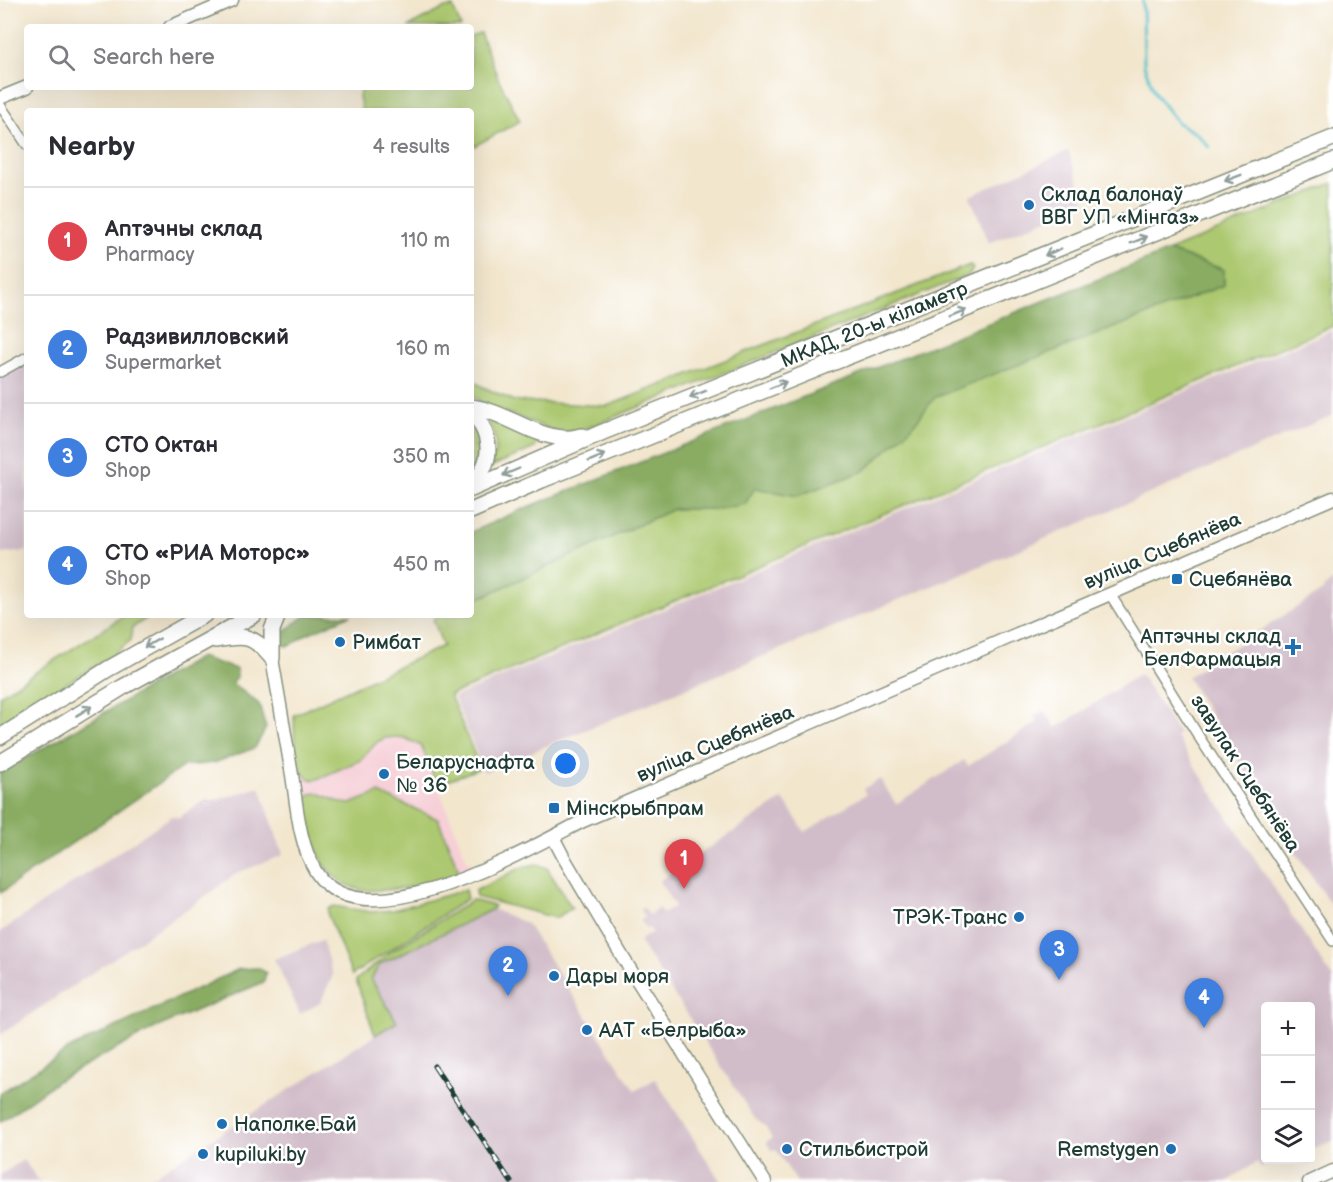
<!DOCTYPE html>
<html lang="en">
<head>
<meta charset="utf-8">
<style>
  body { margin:0; font-family:"Balsamiq Sans",sans-serif; background:#f2f2f3; color:#2b2b33 }
  .controls { position:absolute; right:18px; bottom:18px; display:grid; overflow:hidden; border-radius:6px; box-shadow:0 6px 24px #0002 }
  .controls button { width:54px; height:54px; display:grid; place-items:center; padding:0; border:0; border-bottom:2px solid #e1e1e2; background:#fff; color:#2b2b33; font:30px sans-serif }
  .you { position:absolute; left:566px; top:764px; width:21px; height:21px; margin:-15px; border:4px solid #fff; border-radius:50%; background:#1a73e8; box-shadow:0 0 0 9px #1a73e833 }
  .badge { display:grid; place-items:center; width:39px; height:39px; border-radius:50%; background:#b45309; color:#fff; font-size:20px; font-weight:700 }
  .pin { position:absolute; translate:-50% -50px; filter:drop-shadow(0 2px 3px #0008) }
  .pin::after { content:''; position:absolute; top:32px; width:21px; height:18px; background:inherit; clip-path:polygon(0 0,100% 0,50% 100%) }
  .list { margin:0; padding:0; list-style:none }
  h2 { display:flex; justify-content:space-between; align-items:center; height:78px; margin:0; padding:0 24px; font-size:26px }
  h2 small { font-size:20px; font-weight:400; color:#7c7c81 }
  .list li { display:grid; grid-template-columns:39px 1fr auto; gap:18px; align-items:center; box-sizing:border-box; height:108px; padding:0 24px; border-top:2px solid #e1e1e2 }
  .list b { display:block; font-size:22px; white-space:nowrap }
  .list p { margin:0; font-size:20px; white-space:nowrap; color:#7c7c81 }
  .list em { font-size:20px; font-style:normal; color:#7c7c81 }
  .icon { flex:none; width:33px; height:33px; fill:none; stroke:currentColor; stroke-width:2; stroke-linecap:round; stroke-linejoin:round }
  .map { position:relative; flex:none; width:1333px; height:1182px; overflow:hidden }
  .search { position:absolute; background:#fff; box-shadow:0 6px 24px #0002; left:24px; top:24px; width:450px; height:66px; display:flex; align-items:center; gap:15px; box-sizing:border-box; padding:0 21px; border-radius:6px; color:#7c7c81; font-size:22px }
  .panel { position:absolute; background:#fff; box-shadow:0 6px 24px #0002; left:24px; top:108px; width:450px; height:510px; border-radius:6px }
  .map>svg:first-child { display:block }
  .built { fill:#f6cfd7 }
  .industrial { fill:#d1bdc9 }
  .green { fill:#acc86f; stroke:#668252; stroke-width:1.5 }
  .forest { fill:#89ac62; stroke:#54744b; stroke-width:1.5 }
  .lines { fill:none; stroke-linecap:round; stroke-linejoin:round }
  .stream { stroke:#55c1cf; stroke-width:3 }
  .minor-casing { stroke:#889280; stroke-width:12 }
  .tertiary-casing { stroke:#889280; stroke-width:15 }
  .trunk-casing { stroke:#889280; stroke-width:18 }
  .minor { stroke:#fff; stroke-width:9 }
  .tertiary { stroke:#fff; stroke-width:12 }
  .trunk { stroke:#fff; stroke-width:15 }
  .rail-casing { stroke:#1f3d34; stroke-width:5 }
  .rail { stroke:#fff; stroke-width:3; stroke-dasharray:9; stroke-linecap:butt }
  .oneway { stroke:#8f9e9a }
  .poi-dot { fill:#1f6fb2; stroke:#fff; stroke-width:2 }
  .labels { text-anchor:middle; stroke-width:5; stroke-linejoin:round; paint-order:stroke }
  .poi-label { font-size:20px; fill:#1f3d34; stroke:#fff; text-anchor:start }
  .street-label { font-size:20px; fill:#1f3d34; stroke:#fff }
</style>
</head>
<body>
<div class="map">
<svg width="1333" height="1182" viewBox="0 0 1333 1182">
  <rect width="100%" height="100%" fill="#fff"/>
  <filter id="ink" filterUnits="userSpaceOnUse"><feTurbulence type="fractalNoise" baseFrequency=".0167" numOctaves="2"/><feDisplacementMap in="SourceGraphic" scale="12" xChannelSelector="R" yChannelSelector="G"/><feConvolveMatrix kernelMatrix="1 2 1 2 8 2 1 2 1" color-interpolation-filters="sRGB"/></filter>
  <filter id="wash" filterUnits="userSpaceOnUse"><feTurbulence type="fractalNoise" baseFrequency=".008" numOctaves="4" result="noise"/><feDisplacementMap in="SourceGraphic" scale="24" xChannelSelector="R" yChannelSelector="G"/><feGaussianBlur stdDeviation="1.35" result="paint"/><feColorMatrix in="noise" values="0 0 0 0 0 0 0 0 0 0 0 0 0 0 0 0 0 1.4 0 .05"/><feComposite in="paint" operator="in"/></filter>
  <g filter="url(#wash)">
    <rect width="100%" height="100%" fill="#f2e6cd"/>
    <!-- built -->
    <path class="built" d="M397 737 412 740 421 746 425 753 467 861 474 865 454 876 380 793 350 804 310 794 305 802 298 765 308 779 315 780 361 760 377 742 385 738Z"/>
    <!-- industrial -->
    <path class="industrial" d="M1068 151 1086 203 989 243 970 196Z
      M1333 330V415L1002 557 484 772 454 697Z
      M27 361V551L0 554V489L2 487 0 484V376Z
      M1333 581V908L1293 848 1187 677 1324 590 1323 588Z
      M1140 674 1179 734 1176 736 1187 754 1333 979V1141L1311 1149 1310 1006H1266V1160H1284L1261 1168 1257 1162 1226 1182H797L776 1150 772 1151 766 1142 772 1138 765 1126 755 1119 639 941 652 932 649 928 646 929 640 921 645 917 640 909 643 907 649 915 659 908 663 914 675 906 659 881 783 799 805 832 866 794 863 789 880 779 896 804 964 760 968 766 1038 722 1034 716 1044 710 1056 728Z
      M260 787 283 855 237 873 193 905 0 1035V932L172 816 179 818 204 800 219 799Z
      M492 909 526 923 635 1091 655 1079 721 1182H153L150 1178 396 1022 371 979 380 964Z
      M322 940 333 975 320 1003 300 1014 274 959Z
      M23 1160 40 1182H0V1175Z"/>
    <!-- green -->
    <path class="green" d="M453 7 461 27H408L445 8Z
      M480 33 498 78 520 121 471 148V111H362L359 97 361 87H471V36Z
      M1333 183V326L450 695 480 768 437 785 421 746 405 738 397 737 385 738 377 742 361 760 315 780C291 778 295 733 294 715L443 646 433 619 442 615H471V602L673 509H719L755 488 797 496 912 427 934 397 1224 285 1223 269 1169 251Z
      M970 265 973 269 969 275 584 429 575 432 555 431 488 406 471 396V379L483 387 514 401 607 406Z
      M481 413 538 434 540 441 535 448 490 467C500 445 496 431 481 413Z
      M471 421C488 449 486 450 471 478Z
      M125 615H152L133 627 131 640 110 657 0 724V695Z
      M318 793 342 803 350 804 379 793 438 819 458 868C457 871 456 874 454 876 444 886 376 892 362 890 351 888 341 883 333 875 314 858 311 826 305 802L310 794Z
      M537 864 547 868 572 908 556 918 476 897 475 891 522 867Z
      M465 890 467 899 352 975 328 915V909L334 906 371 912 393 910Z
      M472 900 494 906 491 910 380 964 371 979 397 1022 375 1035 356 980 392 951Z"/>
    <!-- forest -->
    <path class="forest" d="M1169 251 1224 270V285L935 397 912 427 864 471 797 496 755 488 745 504 719 509H673L471 602V532L518 511Z
      M307 615H351L307 634 291 645 284 646 281 638 287 629Z
      M200 657 236 669 237 677 232 683 259 704 266 728 255 748 214 763 184 766 0 893V773Z
      M259 968 266 973 264 982 155 1028 59 1080 0 1122V1093L71 1048 239 969Z"/>
    <g class="lines">
      <!-- stream -->
      <path class="stream" d="M1143 0 1144 65 1155 94 1178 123 1197 134 1209 147"/>
    </g>
  </g>
  <g filter="url(#ink)">
    <g class="lines">
      <defs>
        <path id="minor" d="M0 105 27 145
          M0 372 27 357
          M1110 594 1201 740 1333 941"/>
        <path id="tertiary" d="M170 27 232 0
          M0 98 27 87
          M272 658C279 697 285 736 292 775 297 807 299 844 316 872 362 946 528 849 583 821L1333 498
          M553 837 564 858 625 961 765 1182
          M1309 1182 1333 1171"/>
        <path id="trunk" d="M471 407C504 411 531 436 564 438 570 439 576 437 582 436
          M471 410C491 434 496 461 471 484
          M471 489 603 432 1333 138
          M471 511 542 480 1333 161
          M215 640C245 635 252 634 272 658
          M272 658V630L278 615
          M0 737 108 669 204 615
          M0 763 123 687 254 615"/>
      </defs>
      <!-- minor casing -->
      <use href="#minor" class="minor-casing"/>
      <!-- tertiary casing -->
      <use href="#tertiary" class="tertiary-casing"/>
      <!-- trunk casing -->
      <use href="#trunk" class="trunk-casing"/>
      <!-- minor -->
      <use href="#minor" class="minor"/>
      <!-- tertiary -->
      <use href="#tertiary" class="tertiary"/>
      <!-- trunk -->
      <use href="#trunk" class="trunk"/>
      <defs>
        <path id="rail" d="M434 1066 511 1182"/>
      </defs>
      <!-- rail casing -->
      <use href="#rail" class="rail-casing"/>
      <!-- rail -->
      <use href="#rail" class="rail"/>
    </g>
    <!-- one-way arrows -->
    <defs><path id="oneway-shaft" d="M-6 0H5M1.5-3L5.5 0L1.5 3" fill="none" stroke-width="1.6" stroke-linecap="round" stroke-linejoin="round" transform="scale(1.5)"/></defs>
    <g class="oneway">
      <use href="#oneway-shaft" transform="translate(1233 178) rotate(159)"/>
      <use href="#oneway-shaft" transform="translate(1139 240) rotate(-22)"/>
      <use href="#oneway-shaft" transform="translate(1053 252) rotate(157)"/>
      <use href="#oneway-shaft" transform="translate(958 313) rotate(-22)"/>
      <use href="#oneway-shaft" transform="translate(778 385) rotate(-22)"/>
      <use href="#oneway-shaft" transform="translate(698 394) rotate(158)"/>
      <use href="#oneway-shaft" transform="translate(597 458) rotate(-22)"/>
      <use href="#oneway-shaft" transform="translate(511 472) rotate(157)"/>
      <use href="#oneway-shaft" transform="translate(152 643) rotate(150)"/>
      <use href="#oneway-shaft" transform="translate(84 711) rotate(-31)"/>
    </g>
  </g>
  <!-- markers -->
  <g class="poi-dot">
    <circle cx="1029" cy="205" r="6"/>
    <rect x="1171" y="573" width="12" height="12" rx="3"/>
    <circle cx="340" cy="642" r="6"/>
    <path d="M1290 638h6v6h6v6h-6v6h-6v-6h-6v-6h6z"/>
    <circle cx="384" cy="774" r="6"/>
    <rect x="548" y="802" width="12" height="12" rx="3"/>
    <circle cx="1019" cy="917" r="6"/>
    <circle cx="554" cy="976" r="6"/>
    <circle cx="587" cy="1030" r="6"/>
    <circle cx="222" cy="1124" r="6"/>
    <circle cx="787" cy="1149" r="6"/>
    <circle cx="1171" cy="1149" r="6"/>
    <circle cx="203" cy="1154" r="6"/>
  </g>
  <g class="labels">
    <!-- poi labels -->
    <g class="poi-label">
      <text x="1041" y="201">Склад балонаў<tspan x="1041" dy="23">ВВГ УП «Мінгаз»</tspan></text>
      <text x="1189" y="586">Сцебянёва</text>
      <text x="1281" y="643" text-anchor="end">Аптэчны склад<tspan x="1281" dy="23">БелФармацыя</tspan></text>
      <text x="352" y="649">Римбат</text>
      <text x="396" y="769">Беларуснафта<tspan x="396" dy="23">№ 36</tspan></text>
      <text x="566" y="815">Мінскрыбпрам</text>
      <text x="1007" y="924" text-anchor="end">ТРЭК-Транс</text>
      <text x="566" y="983">Дары моря</text>
      <text x="599" y="1037">ААТ «Белрыба»</text>
      <text x="234" y="1131">Наполке.Бай</text>
      <text x="799" y="1156">Стильбистрой</text>
      <text x="1159" y="1156" text-anchor="end">Remstygen</text>
      <text x="215" y="1161">kupiluki.by</text>
    </g>
    <!-- street labels -->
    <g class="street-label">
      <text transform="translate(874 324) rotate(-22)" y="7">МКАД, 20-ы кіламетр</text>
      <text transform="translate(1162 550) rotate(-23)" y="7">вуліца Сцебянёва</text>
      <text transform="translate(715 743) rotate(-23)" y="7">вуліца Сцебянёва</text>
      <text transform="translate(1246 773) rotate(57)" y="7">завулак Сцебянёва</text>
    </g>
  </g>
</svg>
<div class="controls">
<button>+</button>
<button>−</button>
<button><svg class="icon" aria-label="layers" viewBox="0 0 24 24"><path d="M12 4l9 5-9 5-9-5zM3 14l9 5 9-5"/></svg></button>
</div>
<div class="you"></div>
<div class="pin badge" style="left:684px;top:889px;background:#e0444e">1</div>
<div class="pin badge" style="left:508px;top:996px;background:#3f7fe0">2</div>
<div class="pin badge" style="left:1059px;top:980px;background:#3f7fe0">3</div>
<div class="pin badge" style="left:1204px;top:1028px;background:#3f7fe0">4</div>
<div class="search"><svg class="icon" aria-label="search" viewBox="0 0 24 24"><circle cx="10" cy="10" r="6"/><path d="M15 15l6 6"/></svg>Search here</div>
<section class="panel">
<h2>Nearby<small>4 results</small></h2>
<ul class="list">
<li><span class="badge" style="background:#e0444e">1</span><div><b>Аптэчны склад</b><p>Pharmacy</p></div><em>110 m</em></li>
<li><span class="badge" style="background:#3f7fe0">2</span><div><b>Радзивилловский</b><p>Supermarket</p></div><em>160 m</em></li>
<li><span class="badge" style="background:#3f7fe0">3</span><div><b>СТО Октан</b><p>Shop</p></div><em>350 m</em></li>
<li><span class="badge" style="background:#3f7fe0">4</span><div><b>СТО «РИА Моторс»</b><p>Shop</p></div><em>450 m</em></li>
</ul>
</section>
</div>
</body>
</html>
